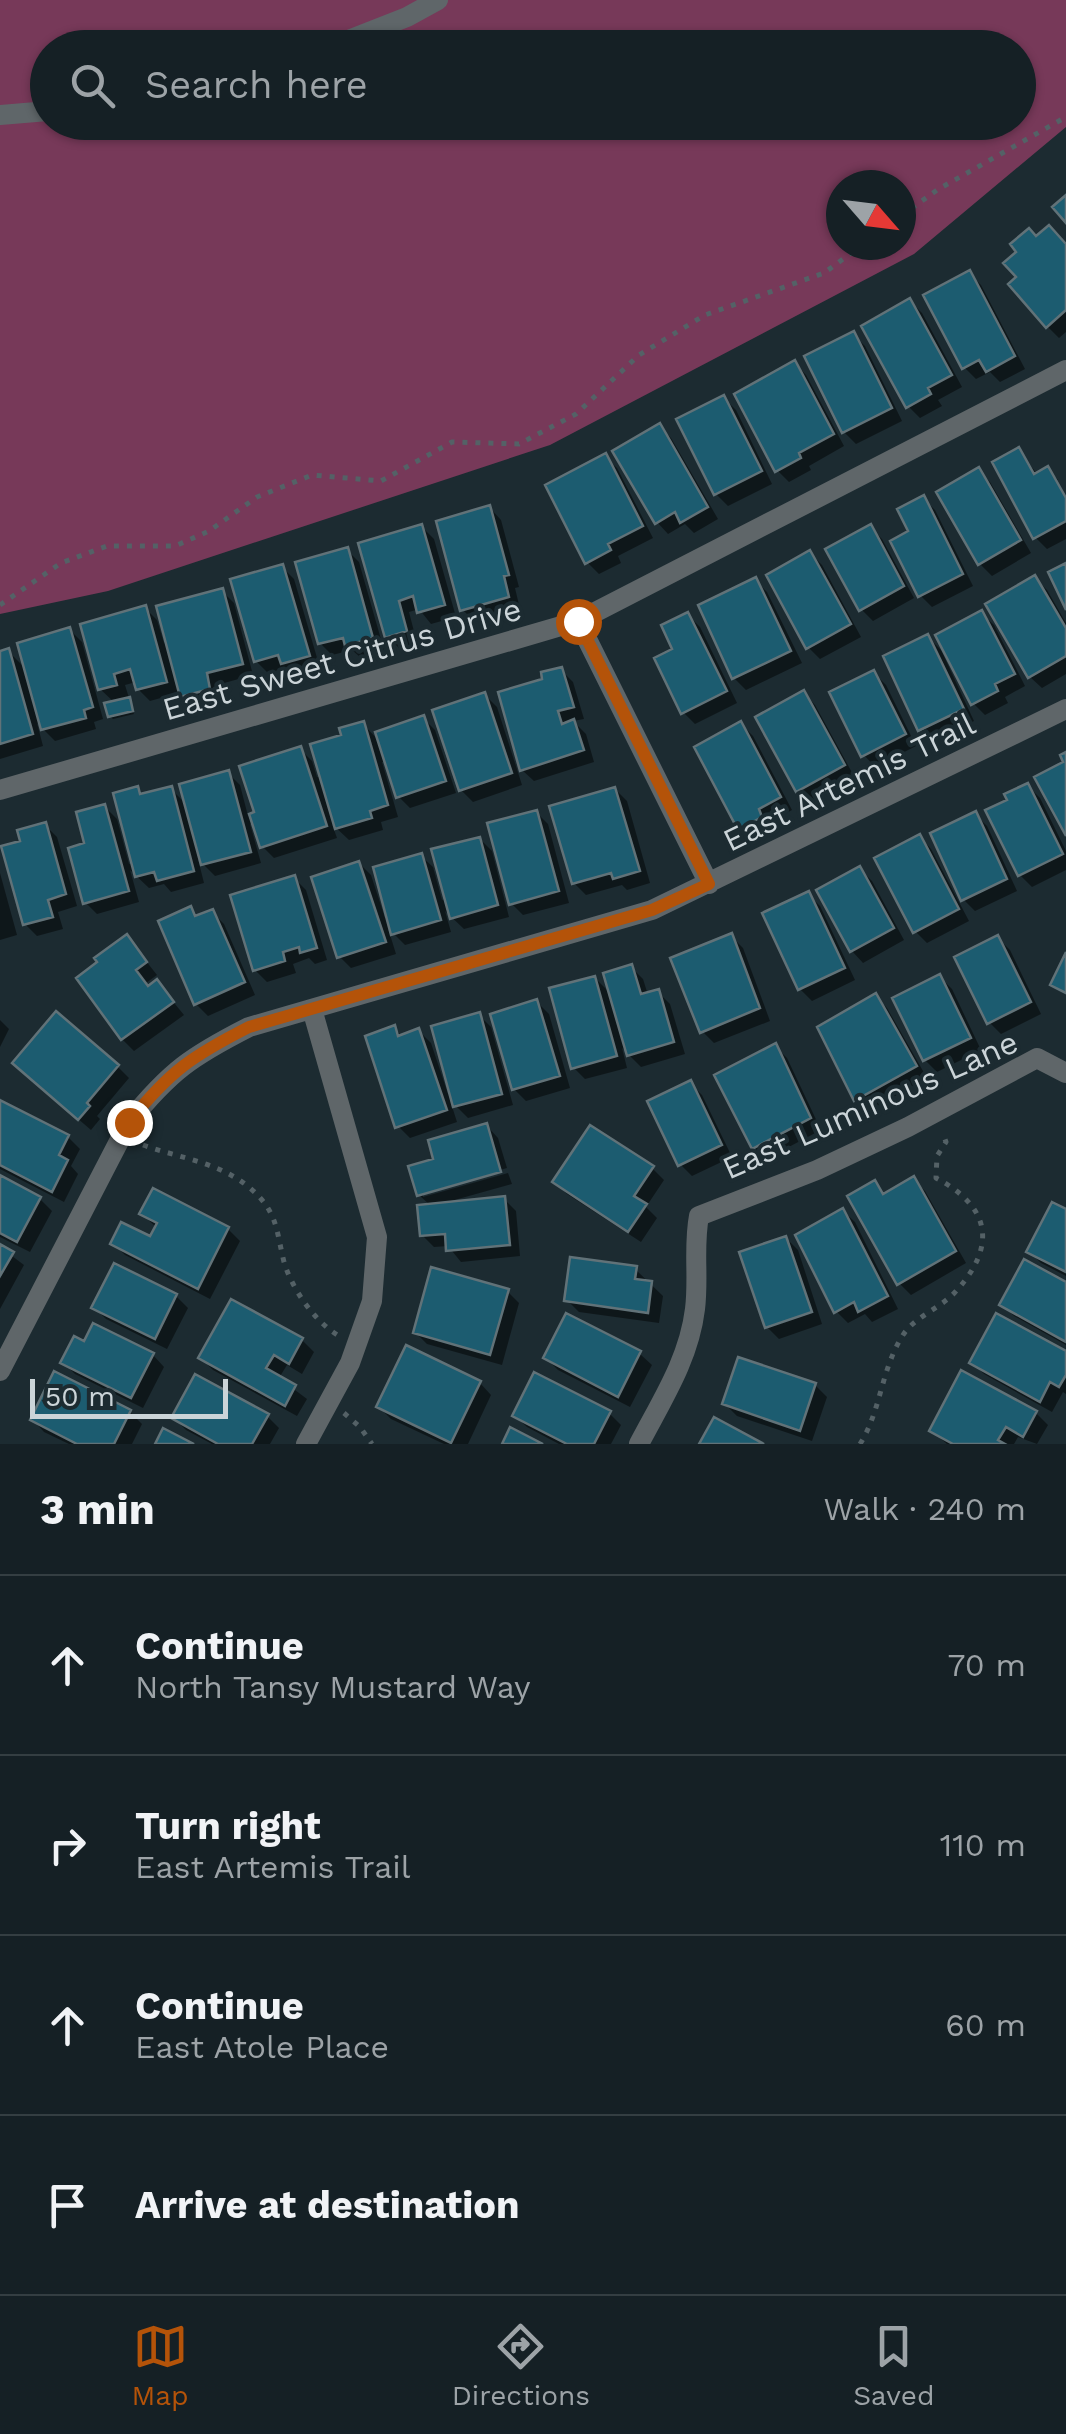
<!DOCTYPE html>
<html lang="en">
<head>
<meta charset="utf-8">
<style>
  body { margin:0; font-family:"Work Sans",sans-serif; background:#222d32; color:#f1f3f6 }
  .compass { position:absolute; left:826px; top:170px; width:90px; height:90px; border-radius:50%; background:#152025; box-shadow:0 2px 8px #0004; rotate:118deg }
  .scale { position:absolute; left:30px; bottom:25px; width:198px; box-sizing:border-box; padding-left:10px; border:5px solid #cbd4d8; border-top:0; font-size:28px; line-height:35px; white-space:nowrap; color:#cbd4d8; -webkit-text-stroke:8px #1c2b31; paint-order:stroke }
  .stop { position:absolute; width:30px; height:30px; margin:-22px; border:8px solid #b45309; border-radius:50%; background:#fff }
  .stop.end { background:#b45309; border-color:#fff; box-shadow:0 2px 10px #0008 }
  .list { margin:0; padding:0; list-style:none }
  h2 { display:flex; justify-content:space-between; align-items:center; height:130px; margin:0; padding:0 40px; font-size:42px }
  h2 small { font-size:32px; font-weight:400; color:#9da3a7 }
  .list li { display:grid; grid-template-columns:65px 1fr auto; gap:30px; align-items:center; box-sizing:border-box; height:180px; padding:0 40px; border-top:2px solid #343e42 }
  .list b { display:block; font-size:38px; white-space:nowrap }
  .list p { margin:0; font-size:32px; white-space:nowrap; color:#9da3a7 }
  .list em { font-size:32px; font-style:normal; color:#9da3a7 }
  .icon { flex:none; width:55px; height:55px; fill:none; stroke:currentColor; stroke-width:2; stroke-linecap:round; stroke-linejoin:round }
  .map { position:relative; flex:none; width:1066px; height:1444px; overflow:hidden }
  .search { position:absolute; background:#152025; box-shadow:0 2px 8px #0004; left:30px; right:30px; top:30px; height:110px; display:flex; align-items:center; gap:25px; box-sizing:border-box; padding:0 35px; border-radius:55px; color:#9da3a7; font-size:38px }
  .sheet { height:850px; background:#152025 }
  nav { display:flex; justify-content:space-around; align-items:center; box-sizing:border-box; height:140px; border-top:2px solid #343e42; background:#152025; font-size:28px; color:#9da3a7 }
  nav a { display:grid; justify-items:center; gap:5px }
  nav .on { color:#b45309 }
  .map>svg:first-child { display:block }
  .green { fill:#773959; fill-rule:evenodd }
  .shadow { fill:#0007 }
  .building { fill:#1c5c70; stroke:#617278; stroke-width:2.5 }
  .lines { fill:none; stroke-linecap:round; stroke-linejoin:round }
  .path { stroke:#546166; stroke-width:5; stroke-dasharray:5 8; stroke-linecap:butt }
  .street { stroke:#5f6669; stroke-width:20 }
  .route { stroke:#b45309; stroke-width:12 }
  .labels { text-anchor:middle; stroke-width:8; stroke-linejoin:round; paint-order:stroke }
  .street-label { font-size:32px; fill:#cbd4d8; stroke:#1c2b31 }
</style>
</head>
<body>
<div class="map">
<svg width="1066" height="1444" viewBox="0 0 1066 1444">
  <rect width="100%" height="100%" fill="#1c2b31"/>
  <!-- green -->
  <path class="green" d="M0 0H1066V127L914 254 550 445 108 591 0 614ZM48 48H1018V122H48ZM841 185H901V245H841Z"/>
  <!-- shadow -->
  <path class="shadow" d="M1037 239 1066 246V332L1059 338 1047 326 1019 277Z
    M969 273 981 285 1025 369 1000 382 990 372 976 379 964 367Z
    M910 301 922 313 962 387 938 400 942 406 920 418 908 406Z
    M853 334 865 346 902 421 856 444 844 432Z
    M795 363 806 375 844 446 809 466 811 470 789 482 777 470Z
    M724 398 736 410 772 484 728 506 716 494 680 421Z
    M659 426 671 438 718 519 694 533 685 524 668 534 657 522Z
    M1018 450 1038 475 1048 469 1058 480H1053L1066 503V539L1047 549 1035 537Z
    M605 457 617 468 653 538 618 556 621 563 599 574 587 562Z
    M978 470 990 482 1031 553 992 576 980 564Z
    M923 498 935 510 973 586 932 607 920 595 912 532Z
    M490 508 501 520 519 587 515 588 520 609 474 621 462 609Z
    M422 527 434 539 456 617 431 624 419 609 409 612 417 643 399 648 387 636Z
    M870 527 882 539 914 598 873 621 861 609Z
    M347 550 359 562 384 650 360 657 352 650 332 655 320 643Z
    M810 553 822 565 861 637 820 659 808 647Z
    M282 567 294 579 320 668 295 675 288 667 268 673 256 661Z
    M1035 578 1047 590 1066 623V674L1042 688 1030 677Z
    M755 580 767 592 802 663 746 690 734 678Z
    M222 591 234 603 253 675 217 685 221 701 195 708 182 692 150 701 138 689 136 682 125 685 134 714 113 719 110 716 115 703 100 689 145 608 157 620 164 643Z
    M982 614 994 625 1025 686 1005 697 1008 703 985 715 973 703Z
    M688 615 700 627 737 703 695 724 683 712 676 650Z
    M70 630 82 642 103 719 94 722 96 729 55 741 37 723 43 746 0 759V653L8 651 27 670Z
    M928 637 941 650 974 721 932 741 920 729Z
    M561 670 573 682 584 719 573 721 586 734 594 762 534 781 522 770 545 681Z
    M874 673 886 685 916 746 875 767 864 755Z
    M804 693 815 705 855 778 810 803 798 791Z
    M485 695 497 707 522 785 473 802 461 790Z
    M423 718 435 730 456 793 410 808 398 796 387 761 382 762 398 817 381 822 383 830 349 840 332 824 337 838 274 858 262 846 255 823 250 824 261 863 215 876 198 859 204 883 171 892 164 884 149 888 130 870 139 902 97 914 85 902 87 845 105 807 117 819 129 864 134 863 137 789 144 796 171 789 187 805 228 773 240 785 248 816 257 814 300 749 312 761 317 777 322 776 344 736 363 724 380 742Z
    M741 724 753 736 792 810 769 822 772 830 752 841 740 829Z
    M1028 786 1040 798 1066 851V870L1032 887 1020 875 1010 801Z
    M615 789 627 801 650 883 627 890 622 885 586 895 574 883Z
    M536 812 548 824 569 903 523 915 511 903Z
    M975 814 987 826 1017 891 975 911 963 899Z
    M45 825 57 837 77 906 58 912 63 929 37 936 25 924 23 842Z
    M920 837 931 849 969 921 927 943 915 931Z
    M480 839 492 851 509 917 464 929 445 911 451 932 405 945 388 928 396 954 351 968 339 956 359 863 371 875 385 918 389 917 421 856 433 867 442 900 447 898Z
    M860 869 872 881 904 940 863 963 852 951Z
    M0 873 17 935 0 940Z
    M294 878 306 890 327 960 315 964 309 958 293 964 296 973 267 982 255 970Z
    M808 894 820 906 855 980 812 1001 800 989Z
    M190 909 198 917 212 912 224 924 255 995 208 1016 196 1004Z
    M731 936 743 948 770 1021 714 1043 702 1031Z
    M127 937 157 975 146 983 150 988 157 982 184 1015 134 1051 122 1039Z
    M998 938 1010 950 1041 1014 1001 1034 989 1022Z
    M631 967 643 979 648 995 658 992 670 1004 685 1054 641 1067 622 1048 627 1068 585 1079 573 1067 595 978 612 995Z
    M940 977 952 989 981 1050 937 1072 925 1060Z
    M876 996 887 1008 927 1078 868 1111 856 1099Z
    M537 1002 549 1014 570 1088 526 1101 514 1089Z
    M479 1015 491 1027 513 1105 468 1118 450 1100 457 1122 410 1138 398 1126 394 1028 403 1037 419 1031 431 1043 448 1094 452 1093Z
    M0 1020 9 1029 0 1047Z
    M775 1046 787 1058 821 1130 766 1159 754 1147Z
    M117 1066 129 1078 97 1116 100 1119 91 1130 27 1075Z
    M690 1083 702 1095 732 1157 692 1176 680 1164Z
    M0 1103 68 1137 80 1149 71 1166 78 1174 64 1202 0 1169Z
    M487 1126 498 1138 507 1168 423 1192V1197L508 1173 512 1184 451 1201V1204L504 1199 516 1211 520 1256 461 1262 448 1246 434 1247 422 1235 431 1206 419 1195 436 1161Z
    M652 1168 664 1180 646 1207 657 1218 641 1242 567 1194 555 1182Z
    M0 1178 40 1199 52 1211 30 1252 0 1237Z
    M913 1179 925 1191 966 1263 911 1295 899 1283 874 1183 886 1195Z
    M154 1191 228 1229 240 1241 210 1299 125 1255 113 1243 151 1240 157 1228 142 1214Z
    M843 1211 855 1222 898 1309 872 1322 865 1314 848 1323 836 1311Z
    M1066 1212V1276L1041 1263 1030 1252Z
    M786 1238 798 1250 822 1324 779 1339 767 1327Z
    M0 1247 24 1265 0 1309Z
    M635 1269 663 1296 659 1323 579 1312 567 1300Z
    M1066 1285V1345L1014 1316 1002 1304Z
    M507 1291 519 1303 502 1365 427 1344 415 1332Z
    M176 1296 188 1308 167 1349 106 1319 94 1307Z
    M567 1316 640 1354 652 1365 630 1407 558 1370 546 1358Z
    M302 1340 314 1352 302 1374 287 1365 279 1378 307 1399 297 1416 213 1370 201 1358Z
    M85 1344 153 1355 164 1367 143 1408 75 1374 63 1362Z
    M1066 1354V1394L1063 1392 1052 1412 984 1374 972 1362Z
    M480 1383 491 1395 468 1444H444L391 1419 379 1407Z
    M815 1385 827 1397 812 1441 737 1416 725 1404Z
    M130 1412 142 1424 132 1444H69L44 1432 33 1420Z
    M609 1413 621 1425 611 1444H559L527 1427 515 1416Z
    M1036 1413 1048 1425 1037 1444 1018 1437 1014 1444H947L932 1431Z
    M267 1416 279 1428 270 1444H212L186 1430 174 1418Z"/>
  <!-- building -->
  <path class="building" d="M1066 195V223L1052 207Z
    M1049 225 1066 244V310L1046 328 1008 284 1016 277 1003 263 1016 252 1010 244 1029 228 1036 236Z
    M970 270 1015 356 986 372 979 360 962 369 923 295Z
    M910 298 952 375 928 388 931 394 906 408 861 326Z
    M854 331 892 408 842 433 804 356Z
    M795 360 834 434 799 453 801 458 775 472 734 394Z
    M724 395 762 471 714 495 676 419Z
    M660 423 708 507 680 523 675 512 655 524 612 451Z
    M1019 447 1034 474 1048 466 1066 498V521L1033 539 992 462Z
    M606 453 643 526 608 544 611 550 585 564 545 485Z
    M979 467 1021 540 978 565 936 492Z
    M924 495 963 574 918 597 890 541 908 531 897 509Z
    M490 505 509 575 504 576 509 597 460 611 436 521Z
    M422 524 445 605 417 613 413 596 399 601 407 631 385 638 358 543Z
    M871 524 904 586 859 611 825 549Z
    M348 547 373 638 345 646 343 638 318 644 295 562Z
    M810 550 851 624 806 649 766 575Z
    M1066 563V610L1048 572Z
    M283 564 310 656 281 664 278 655 254 662 230 579Z
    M1035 575 1066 628V656L1028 678 985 604Z
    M756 577 791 651 732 679 698 605Z
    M223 588 243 664 207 673 210 689 180 697 156 606Z
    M146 605 167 682 136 690 130 669 114 674 117 685 98 690 80 624Z
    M982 610 1015 674 995 684 998 691 971 705 935 635Z
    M688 612 727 691 681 714 654 658 672 649 661 625Z
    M70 627 93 707 84 710 86 718 41 730 17 643Z
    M928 634 964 709 918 731 883 656Z
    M9 648 33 734 0 744V651Z
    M562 667 574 707 558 711 562 724 574 719 584 750 520 771 498 692 542 679 541 672Z
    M874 670 906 734 861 757 829 692Z
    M804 690 845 765 796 792 755 717Z
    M485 692 512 773 459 791 432 710Z
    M130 697 133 711 108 717 104 703Z
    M424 715 446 781 396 798 375 732Z
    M364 721 388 805 370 811 372 818 335 829 310 744 341 735 339 728Z
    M741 721 781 797 759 809 762 817 738 830 694 747Z
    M301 746 327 826 260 848 249 814 254 812 239 766Z
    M1066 752V836L1034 777 1063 762 1060 755Z
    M229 770 251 852 201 865 179 784Z
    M1028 783 1063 854 1018 876 985 810 1007 800 1004 794Z
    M138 786 140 794 172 786 194 871 157 881 154 872 135 877 113 793Z
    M615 787 640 871 613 879 611 873 572 884 549 806Z
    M105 804 129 891 83 904 68 848 84 843 76 812Z
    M537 810 559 891 509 905 487 823Z
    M976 811 1007 879 961 901 930 833Z
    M46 822 66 894 48 900 53 917 23 925 1 846 20 841 17 830Z
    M920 834 959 909 913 933 874 858Z
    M480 837 498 905 450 919 431 849Z
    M422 853 441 920 391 935 373 867Z
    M359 861 386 942 337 958 311 877Z
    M860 866 894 928 850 952 816 890Z
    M295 875 317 948 300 953 299 947 283 952 285 961 253 971 230 895Z
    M809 891 845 968 798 990 762 913Z
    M191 906 195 916 213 909 245 982 194 1005 158 921Z
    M732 933 760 1008 700 1033 670 958Z
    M127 934 147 962 136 970 148 986 157 979 174 1002 121 1040 76 978 97 962 94 958Z
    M998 935 1031 1002 987 1024 954 957Z
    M1066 952V993L1050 985Z
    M632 964 641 994 659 989 674 1042 627 1056 603 973Z
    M940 974 971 1038 923 1061 892 998Z
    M595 976 617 1056 571 1069 549 988Z
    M876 993 917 1066 854 1101 817 1027Z
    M537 999 560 1076 512 1090 490 1014Z
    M56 1011 119 1065 87 1103 90 1106 78 1120 12 1063Z
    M480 1012 502 1094 453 1107 431 1026Z
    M395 1025 398 1036 419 1028 447 1110 395 1128 365 1036Z
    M776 1043 811 1118 752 1149 714 1075Z
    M691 1080 722 1145 678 1166 647 1101Z
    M0 1100 69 1135 59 1155 68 1160 52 1192 0 1165Z
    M487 1123 501 1172 417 1196 408 1166 433 1159 428 1140Z
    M590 1125 654 1166 634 1196 647 1204 628 1232 552 1182Z
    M0 1175 41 1197 17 1242 0 1233Z
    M914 1176 956 1251 897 1285 847 1196 875 1180 883 1194Z
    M153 1188 229 1227 198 1289 110 1244 121 1222 150 1236 157 1223 139 1214Z
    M505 1196 510 1245 446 1251 445 1234 420 1236 417 1205Z
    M1052 1202 1066 1209V1272L1026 1252Z
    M843 1208 888 1296 858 1312 854 1302 834 1313 795 1235Z
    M786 1236 812 1312 765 1328 739 1252Z
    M0 1244 14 1252 0 1276Z
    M570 1257 637 1266 635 1279 652 1281 648 1313 564 1301Z
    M1024 1259 1066 1282V1342L999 1305Z
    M114 1263 177 1294 155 1339 91 1308Z
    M431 1267 509 1289 490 1355 413 1333Z
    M231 1299 303 1338 289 1364 274 1355 266 1368 296 1385 285 1406 198 1358Z
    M566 1313 641 1351 618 1397 543 1358Z
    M996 1313 1066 1351V1375L1059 1387 1050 1382 1040 1402 969 1363Z
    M93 1323 154 1353 131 1398 60 1363 74 1336 84 1341Z
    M406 1345 481 1381 451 1443 376 1407Z
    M738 1357 816 1383 800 1431 722 1404Z
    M961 1370 1037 1411 1023 1437 1006 1427 998 1440 1005 1444H953L929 1431Z
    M54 1371 131 1410 114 1444H77L30 1420Z
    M534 1372 611 1411 594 1444H567L512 1416Z
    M195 1374 269 1414 252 1444H218L171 1418Z
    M714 1417 764 1444H699Z
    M510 1427 543 1444H502Z
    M163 1428 194 1444H155Z"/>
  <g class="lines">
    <!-- path -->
    <path class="path" d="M901 216 937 190 1066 117
      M0 605 61 563 107 546H175L209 531 257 497 312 475 381 481 452 442 519 444 576 414 639 355 705 315 824 273 862 245
      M143 1145C179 1158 219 1162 250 1188 278 1212 276 1230 284 1262 292 1289 315 1322 339 1336
      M344 1413 360 1427 372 1444
      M860 1444C881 1411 881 1369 903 1335 915 1316 942 1308 957 1290 998 1244 989 1206 936 1178L937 1156 946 1142 943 1134"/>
    <!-- street -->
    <path class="street" d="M328 48 407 17 438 0
      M0 115 48 111
      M578 621 709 884
      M0 790 578 621 1066 370
      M0 1371 129 1122C170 1071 192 1056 249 1027L652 910 1066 709
      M306 1444 350 1363 372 1301 377 1237 312 1009
      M639 1444C662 1400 689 1359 695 1309 699 1277 693 1247 699 1216L817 1170 908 1127 1037 1058 1066 1073"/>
  </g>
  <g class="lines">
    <!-- route -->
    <path class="route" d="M129 1122C170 1071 192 1056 249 1027L652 910 709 884 578 621"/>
  </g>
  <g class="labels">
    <!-- street labels -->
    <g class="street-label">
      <text transform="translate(342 659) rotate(-16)" y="11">East Sweet Citrus Drive</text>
      <text transform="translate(849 782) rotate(-26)" y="11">East Artemis Trail</text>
      <text transform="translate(870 1105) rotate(-24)" y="11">East Luminous Lane</text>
    </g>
  </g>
</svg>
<svg class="compass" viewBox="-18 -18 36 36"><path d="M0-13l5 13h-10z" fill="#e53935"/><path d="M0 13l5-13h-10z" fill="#9da3a7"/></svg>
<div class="scale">50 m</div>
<div class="stop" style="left:578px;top:621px"></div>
<div class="stop end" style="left:129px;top:1122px"></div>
<div class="search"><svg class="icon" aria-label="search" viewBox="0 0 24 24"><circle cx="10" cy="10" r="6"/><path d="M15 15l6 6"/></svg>Search here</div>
</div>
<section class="sheet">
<h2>3 min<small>Walk · 240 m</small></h2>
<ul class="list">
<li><svg class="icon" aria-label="ahead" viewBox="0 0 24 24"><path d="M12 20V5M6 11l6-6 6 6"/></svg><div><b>Continue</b><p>North Tansy Mustard Way</p></div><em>70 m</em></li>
<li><svg class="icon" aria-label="right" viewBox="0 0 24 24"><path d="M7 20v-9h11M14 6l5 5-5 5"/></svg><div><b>Turn right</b><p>East Artemis Trail</p></div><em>110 m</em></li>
<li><svg class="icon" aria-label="ahead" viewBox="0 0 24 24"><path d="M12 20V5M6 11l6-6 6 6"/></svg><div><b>Continue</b><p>East Atole Place</p></div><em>60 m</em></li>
<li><svg class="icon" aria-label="arrive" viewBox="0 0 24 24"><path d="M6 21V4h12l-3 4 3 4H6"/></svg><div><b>Arrive at destination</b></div></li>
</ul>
</section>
<nav>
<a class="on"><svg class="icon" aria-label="map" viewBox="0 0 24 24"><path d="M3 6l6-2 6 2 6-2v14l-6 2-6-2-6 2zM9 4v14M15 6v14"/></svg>Map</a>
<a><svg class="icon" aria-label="directions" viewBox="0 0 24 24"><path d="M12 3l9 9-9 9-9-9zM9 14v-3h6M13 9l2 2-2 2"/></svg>Directions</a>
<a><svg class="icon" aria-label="saved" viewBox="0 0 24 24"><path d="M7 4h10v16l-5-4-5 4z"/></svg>Saved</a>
</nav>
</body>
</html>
